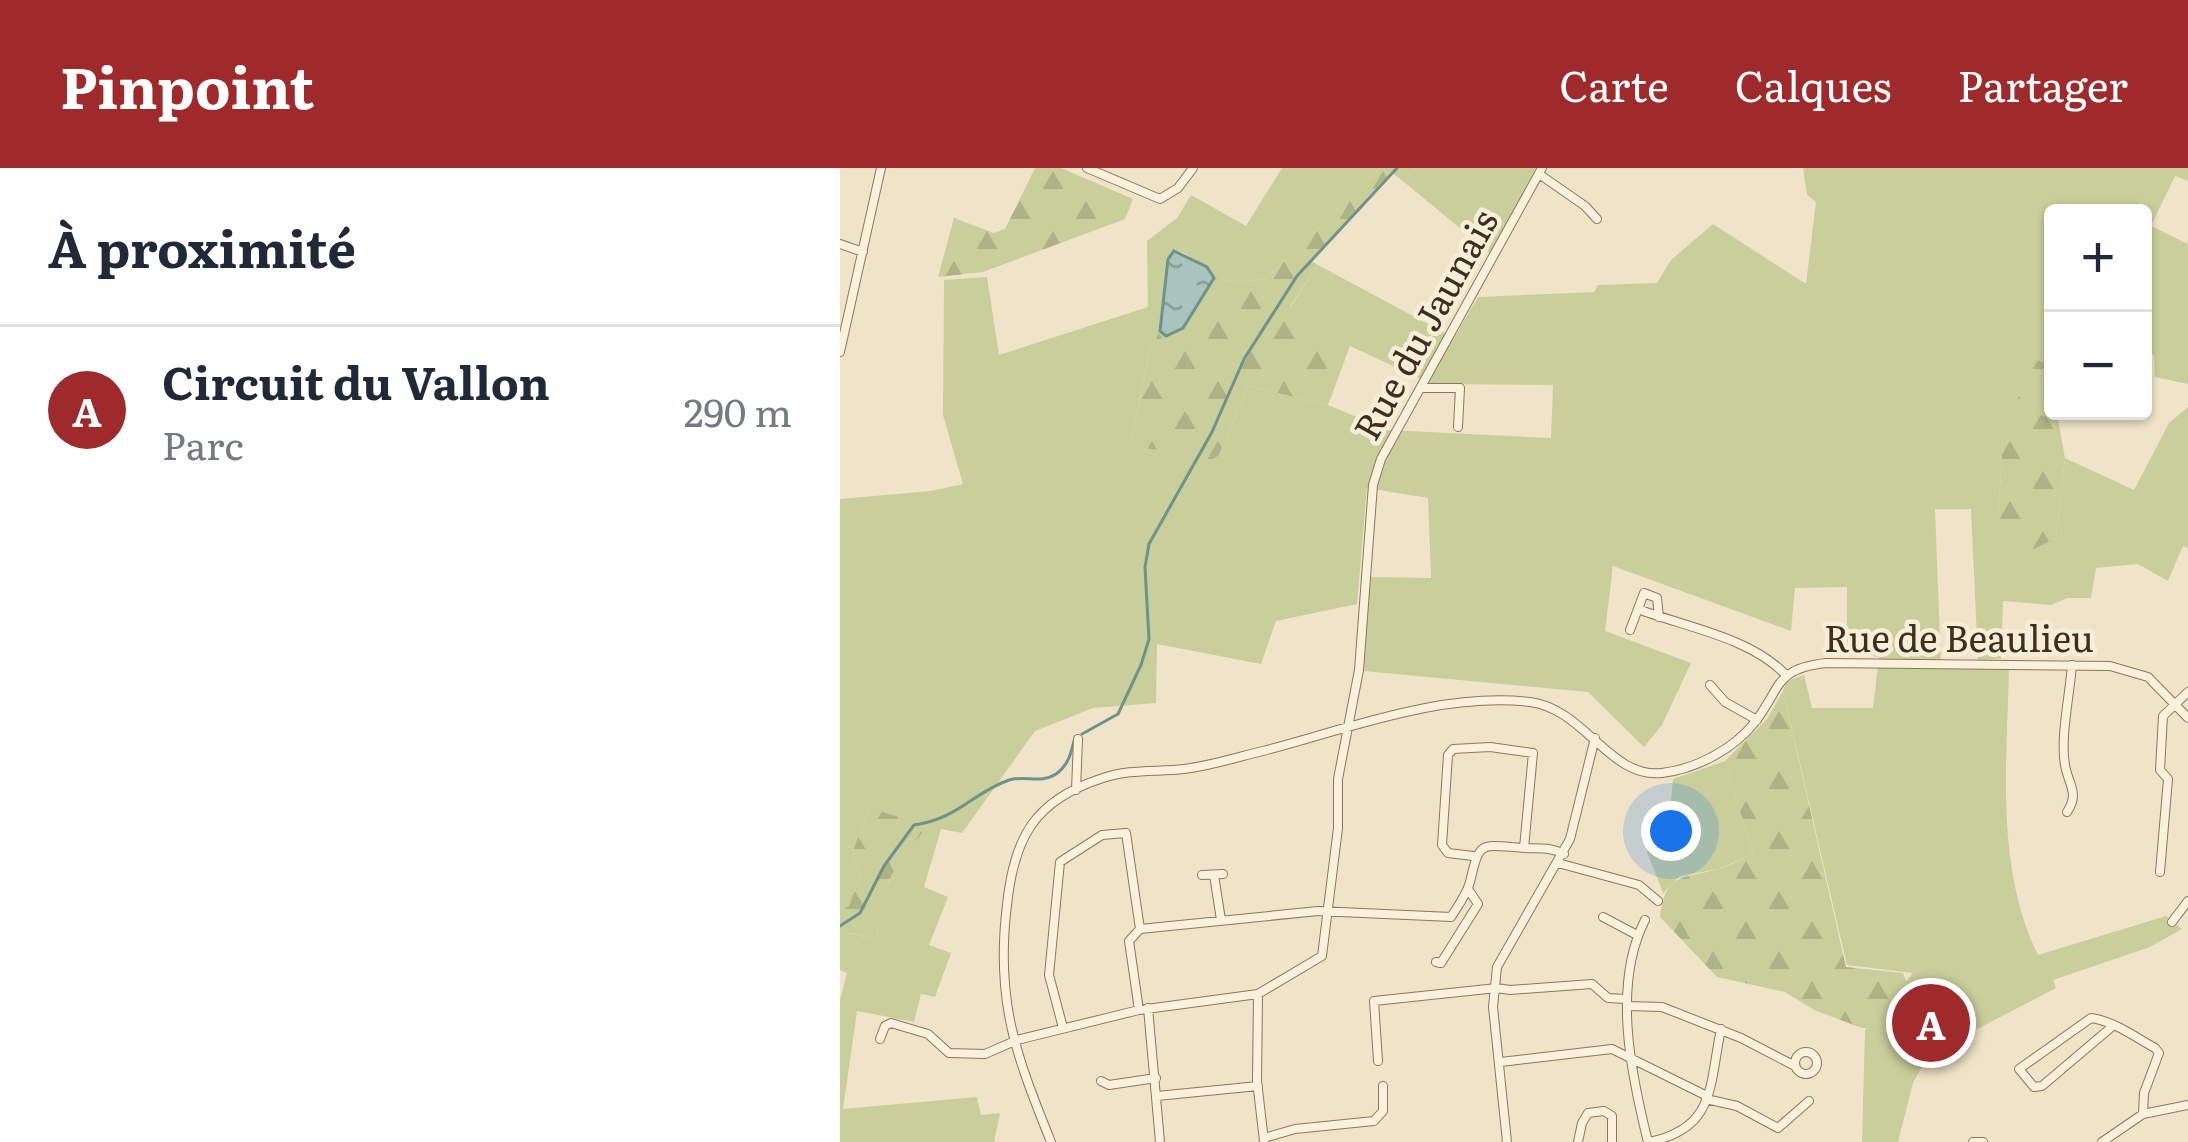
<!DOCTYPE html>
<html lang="fr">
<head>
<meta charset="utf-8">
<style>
  body { margin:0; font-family:Literata,serif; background:#f6f6f7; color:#1f2937 }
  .controls { position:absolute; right:36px; top:36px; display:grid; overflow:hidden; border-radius:12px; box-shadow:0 3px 9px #0004 }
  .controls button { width:108px; height:108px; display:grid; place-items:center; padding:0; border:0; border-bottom:3px solid #e0e1e3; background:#fff; color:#1f2937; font:60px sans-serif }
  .you { position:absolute; left:831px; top:663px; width:42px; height:42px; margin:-30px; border:9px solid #fff; border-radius:50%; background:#1a73e8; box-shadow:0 0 0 18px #1a73e833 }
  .badge { display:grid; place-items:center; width:78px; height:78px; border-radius:50%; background:#9e2a2b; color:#fff; font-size:39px; font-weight:700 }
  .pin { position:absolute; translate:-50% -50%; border:6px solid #fff; box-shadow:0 3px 12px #0006 }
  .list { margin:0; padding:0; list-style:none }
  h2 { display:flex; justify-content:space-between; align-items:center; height:156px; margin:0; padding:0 48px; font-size:51px }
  h2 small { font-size:39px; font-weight:400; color:#747a83 }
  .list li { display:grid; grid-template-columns:78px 1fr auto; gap:36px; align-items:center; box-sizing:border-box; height:168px; padding:0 48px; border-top:3px solid #e0e1e3 }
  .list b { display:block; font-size:45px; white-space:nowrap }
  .list p { margin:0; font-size:39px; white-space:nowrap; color:#747a83 }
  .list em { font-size:39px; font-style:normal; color:#747a83 }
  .map { position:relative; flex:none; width:1348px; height:974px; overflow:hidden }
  header { display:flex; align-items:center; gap:72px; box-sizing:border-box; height:168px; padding:0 60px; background:#9e2a2b; color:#fff }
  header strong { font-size:57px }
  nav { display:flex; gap:66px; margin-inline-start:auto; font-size:42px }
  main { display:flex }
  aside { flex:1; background:#fff }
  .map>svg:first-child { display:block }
  .green { fill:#c9cf9b }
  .forest { fill:url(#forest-firs) }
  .water { fill:url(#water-ripples); stroke:#6f938a; stroke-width:3 }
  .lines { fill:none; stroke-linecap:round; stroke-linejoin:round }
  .stream { stroke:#6f938a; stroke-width:3 }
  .street-casing { stroke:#8d765c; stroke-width:10 }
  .street { stroke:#faf1dc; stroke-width:8 }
  .labels { text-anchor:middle; stroke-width:9; stroke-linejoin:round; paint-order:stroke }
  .street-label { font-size:36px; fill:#3d2e20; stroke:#f7eed8 }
</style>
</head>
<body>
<header>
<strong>Pinpoint</strong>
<nav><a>Carte</a><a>Calques</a><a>Partager</a></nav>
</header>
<main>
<aside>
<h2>À proximité<small></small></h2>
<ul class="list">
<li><span class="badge">A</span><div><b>Circuit du Vallon</b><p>Parc</p></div><em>290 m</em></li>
</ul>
</aside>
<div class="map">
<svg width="1348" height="974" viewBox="0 0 1348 974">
  <defs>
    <pattern id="forest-firs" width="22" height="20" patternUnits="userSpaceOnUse" patternTransform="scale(3)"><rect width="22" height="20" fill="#c9cf9b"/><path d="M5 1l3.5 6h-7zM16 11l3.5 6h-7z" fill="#aeb285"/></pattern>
    <pattern id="water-ripples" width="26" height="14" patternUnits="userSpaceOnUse" patternTransform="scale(3)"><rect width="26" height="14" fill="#a9c4bc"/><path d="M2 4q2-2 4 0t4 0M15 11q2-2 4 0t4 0" fill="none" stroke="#8ba098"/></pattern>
  </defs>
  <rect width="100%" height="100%" fill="#f0e4c8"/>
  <!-- green -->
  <path class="green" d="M442 0H540L426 111 395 114 374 110 367 99 342 84 328 91 320 163 310 181 290 278 379 287 408 218 488 237 548 262 711 270 713 217 592 216 510 178 450 139 478 97 614 170 638 129 754 124 758 117 817 115 831 92 873 56 966 116 976 34 967 27 963 0H1348V13L1335 8 1311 58 1348 76V216L1315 209 1314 187 1303 183V45H1213V243H1223L1218 252 1199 248 1163 273 1158 347 1171 372 1216 370 1225 290 1294 322 1329 255 1348 239V380L1343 378 1328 413 1298 396 1256 400 1251 430H1227L1211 437 1163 433 1161 491 1138 492 1131 341H1095L1101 498 1169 500C1167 593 1155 700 1198 787L1326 748 1342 761 1310 779 1213 812 1216 820 1089 886 1073 915 1058 974H1022L1025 862 1073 805 1007 797 943 523 947 513 964 507 972 540H1033L1039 489 1007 484V419L955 420 951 463 773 398 765 463 851 495 822 557 804 579 748 524 524 503 530 409 591 410 588 330 527 320 517 436 436 453 421 496 317 476 316 535 253 540 195 563 122 665 101 661 84 719 108 729 89 777 111 785 95 829 81 826 74 854 17 843 3 941 137 929 141 947 160 945 154 974H0V832L7 805 0 802V770L9 765 37 772 38 737 64 682 41 645 29 640 13 682 20 707 9 738 0 742V331L91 323 123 316 103 247 104 112 147 109 159 187 308 139 307 73 337 50 351 27 406 58Z
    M576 0H696L650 85 564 14Z
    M885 593 913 686 879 701 840 708 823 725 807 684 810 675 829 653 833 611Z"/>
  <!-- forest -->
  <path class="forest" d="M195 0H221L293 31 285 51 143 104 98 109 114 50 154 65 165 61Z
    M540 0H576L564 14 551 4 470 92 478 97 450 138 510 178 488 237 408 218 379 287 364 297 346 286 290 278 310 181 320 163 327 168 343 160 374 110 395 114 426 111Z
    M1192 190 1212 198 1199 247 1218 252 1225 290 1216 370 1194 381 1171 372 1158 348 1163 273Z
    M943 523 1006 799 1063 805 1067 815 1045 860H1022L974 842 945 824 877 809 820 749C826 706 839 711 875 702 888 699 901 691 913 686L885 593 927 551Z
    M29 640 90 658C55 690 38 725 37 772L10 765 0 770V742L9 738 20 707 13 682Z"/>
  <!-- water -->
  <path class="water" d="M334 83 367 99 374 110 343 160 326 168 320 163 328 91Z"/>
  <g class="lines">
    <!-- stream -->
    <path class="stream" d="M242 566 278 546 301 497 309 471 305 399 309 376 372 264 404 191 457 108 557 0
      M0 758 20 745 44 698 74 657C118 651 132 625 169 612 185 607 201 616 216 606 228 598 231 585 234 573"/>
    <defs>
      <path id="street" d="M247 0 320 31 338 20 353 0
        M699 6 745 38 757 51
        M0 76 23 84
        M0 184 41 0
        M581 220H620L618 259
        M819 449 817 430 804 425 798 441C845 459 909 469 945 506
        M790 462 798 441
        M870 517 885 534 917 552
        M236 622 238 571
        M1227 644C1240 625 1228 616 1225 597 1220 570 1230 525 1232 497
        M633 688 608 685 602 677 608 587 613 581 650 579 693 585 684 680
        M718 695 799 717 818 733
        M1320 704 1328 611 1320 602 1323 548 1348 524
        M362 707 383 706
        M374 707 381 752
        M763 749 797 767
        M805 752C772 817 791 906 808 974
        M1332 754 1348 733
        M596 794 601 795 638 736 628 721
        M418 826 417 913 424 973
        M787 838 822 839 901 870 955 898
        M308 840 320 974
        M299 842 289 773 300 761 478 743 611 749C618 738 627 726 630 714 640 671 640 677 685 680 699 681 711 679 724 686
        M1274 857 1202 918 1194 919 1179 901 1251 850C1274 853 1295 869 1315 880L1319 885 1304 925 1303 946
        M223 860 209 807 220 694 262 667 286 665 300 761
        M40 871 45 858 51 855 88 866 109 885 145 886 177 872 299 842 418 826 482 788 498 660V611L519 502 533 317 541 291 702 0
        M955 895a11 11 0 1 1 22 0a11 11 0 1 1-22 0Z
        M538 893 534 833 657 820 670 822 752 816 768 830 786 831
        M661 894 772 881 867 928
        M261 913 269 917 316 910
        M317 928 418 918
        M866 931 897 938 938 960 969 933
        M424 970 455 961 534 953 543 943V918
        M211 974C176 887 155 833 167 737 174 670 194 632 263 610 289 601 317 604 344 601 370 598 398 589 423 583 508 561 601 524 690 534 745 541 770 611 822 605 856 601 894 581 915 554 942 519 934 501 986 495L1270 498 1308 509 1348 550
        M667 974 653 839 657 799 730 671 755 570
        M738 974 742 955 748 945 764 943 772 948V974
        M809 974C876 960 869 918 881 861
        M1133 974H1143
        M1262 974 1303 946 1348 937"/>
    </defs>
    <!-- street casing -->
    <use href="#street" class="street-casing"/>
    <!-- street -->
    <use href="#street" class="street"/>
  </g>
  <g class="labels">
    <!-- street labels -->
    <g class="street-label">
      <text transform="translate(586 157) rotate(-61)" y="13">Rue du Jaunais</text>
      <text x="1119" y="484">Rue de Beaulieu</text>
    </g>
  </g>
</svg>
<div class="controls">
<button>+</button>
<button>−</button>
</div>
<div class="you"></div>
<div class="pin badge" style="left:1091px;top:855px">A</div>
</div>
</main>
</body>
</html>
